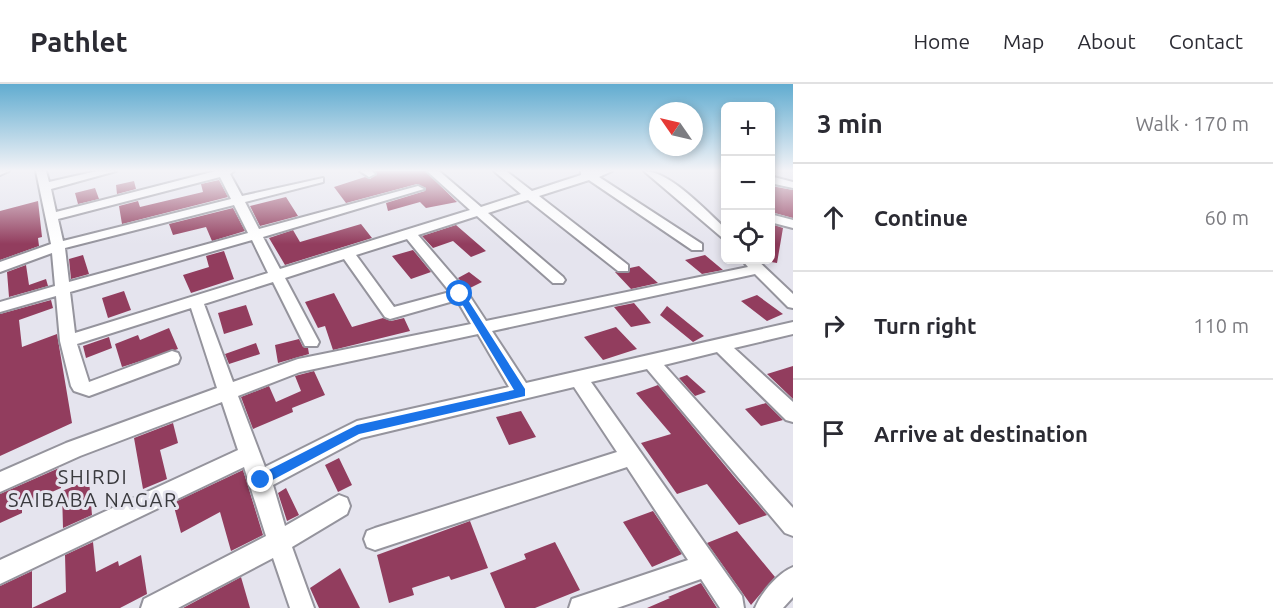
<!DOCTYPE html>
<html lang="en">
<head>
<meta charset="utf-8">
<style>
  body { margin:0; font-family:Ubuntu,sans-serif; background:#f7f7f7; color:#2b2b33 }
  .controls { position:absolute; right:18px; top:18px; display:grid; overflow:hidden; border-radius:9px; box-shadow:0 3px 9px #0003 }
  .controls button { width:54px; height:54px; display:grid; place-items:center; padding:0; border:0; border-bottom:2px solid #e1e1e2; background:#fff; color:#2b2b33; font:30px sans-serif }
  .compass { position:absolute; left:649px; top:18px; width:54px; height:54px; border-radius:50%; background:#fff; box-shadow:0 3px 9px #0003; rotate:304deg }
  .stop { position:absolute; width:18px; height:18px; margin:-14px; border:4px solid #1a73e8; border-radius:50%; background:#fff }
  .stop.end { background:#1a73e8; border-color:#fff; box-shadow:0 2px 6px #0008 }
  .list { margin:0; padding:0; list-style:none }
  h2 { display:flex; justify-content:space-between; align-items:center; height:78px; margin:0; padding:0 24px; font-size:26px }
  h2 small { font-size:20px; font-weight:400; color:#7c7c81 }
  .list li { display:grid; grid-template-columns:39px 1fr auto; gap:18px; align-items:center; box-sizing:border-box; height:108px; padding:0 24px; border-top:2px solid #e1e1e2 }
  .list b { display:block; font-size:22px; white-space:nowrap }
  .list em { font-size:20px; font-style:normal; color:#7c7c81 }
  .icon { flex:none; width:33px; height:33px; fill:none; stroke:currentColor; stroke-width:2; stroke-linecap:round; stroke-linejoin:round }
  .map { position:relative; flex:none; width:793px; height:524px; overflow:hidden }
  header { display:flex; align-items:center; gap:36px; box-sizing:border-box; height:84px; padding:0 30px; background:#fff; border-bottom:2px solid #e1e1e2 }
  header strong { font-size:28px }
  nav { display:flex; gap:33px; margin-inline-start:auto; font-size:21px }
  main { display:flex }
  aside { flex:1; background:#fff }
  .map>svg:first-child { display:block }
  .building { fill:#923d5e }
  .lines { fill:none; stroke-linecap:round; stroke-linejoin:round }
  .minor-casing { stroke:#95949d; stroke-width:4 }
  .minor { fill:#fff; fill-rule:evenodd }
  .route { fill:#1a73e8 }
  .labels { text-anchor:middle; stroke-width:6; stroke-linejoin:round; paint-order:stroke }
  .near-neighbourhood-label { font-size:20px; letter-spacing:1.5px; fill:#3a3a3e; stroke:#e5e4ee }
</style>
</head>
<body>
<header>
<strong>Pathlet</strong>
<nav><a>Home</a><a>Map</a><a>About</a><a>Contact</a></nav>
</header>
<main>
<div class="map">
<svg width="793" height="524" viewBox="0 0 793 524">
  <rect width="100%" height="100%" fill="#e5e4ee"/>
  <!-- building -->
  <path class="building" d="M375 87H425L457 118 426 124 420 118 388 127 386 119 425 107 426 104 417 100 346 119 334 103 365 93 370 95 377 90Z
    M219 96 228 113 122 140 119 122 138 117 140 123 203 108 201 100Z
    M134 97 136 105 117 110 116 101Z
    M771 102 793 106V134L771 128Z
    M95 104 99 115 78 120 75 109Z
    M286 113 298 132 260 142 250 122Z
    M38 117 42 153 38 154 39 162 0 176V127Z
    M233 124 245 147 212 157 206 143 173 151 169 140Z
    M361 140 372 154 285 181 269 154 293 146 300 158Z
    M771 140 783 144 777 179 771 178Z
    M456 141 486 167 471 173 453 157 433 164 422 152Z
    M413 166 431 188 411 195 392 172Z
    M224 167 234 195 191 209 183 191 209 183 206 172Z
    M83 171 89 190 71 195 69 175Z
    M705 171 723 186 702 190 685 176Z
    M26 181 29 201 46 195 48 202 9 213 7 188Z
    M639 182 658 199 631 205 615 188 628 189 630 184Z
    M469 188 482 198 468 205 458 194Z
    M124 207 131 226 108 234 102 214Z
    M334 209 352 243 383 234 391 237 404 234 410 247 333 266 325 242 318 244 305 218Z
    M757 211 783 230 767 237 741 217Z
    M51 216 53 224 19 236 22 263 57 250 72 339 0 372V230Z
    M634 219 651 239 631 243 614 223Z
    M246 221 253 241 224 250 218 229Z
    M667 222 704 252 693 258 660 231Z
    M616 243 637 265 603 276 584 253Z
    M169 244 178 265 122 283 115 260 138 251 140 256Z
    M109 253 112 264 86 274 83 262Z
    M299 255 303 263 308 264 309 270 278 279 275 261Z
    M256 259 260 270 229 280 225 270Z
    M793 282V315L767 290Z
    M314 287 325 311 292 324 293 328 253 345 241 313 269 302 276 318 301 307 295 292Z
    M687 291 706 308 695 312 679 294Z
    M658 301 736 395 767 431 739 441 707 400 677 410 641 359 671 350 636 309Z
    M766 319 783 336 761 342 745 325Z
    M521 327 536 353 509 361 496 333Z
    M173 339 178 359 160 366 167 395 143 405 134 354Z
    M339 374 352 401 338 408 325 381Z
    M59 384 61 404 22 421V429L0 439V410Z
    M243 386 263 451 231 467 220 428 181 449 173 419Z
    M89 396 92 431 63 444 62 407Z
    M286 404 299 431 287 437 278 409Z
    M653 427 682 470 652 483 623 438Z
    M470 437 488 484 451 496 449 492 412 504 414 511 389 519 377 471Z
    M737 447 775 493 751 521 707 459Z
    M93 458 96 488 118 477 119 482 141 471 147 510 120 524H32L66 508 65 471Z
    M555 458 580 506 535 524H505L490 489 526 475 524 470Z
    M340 484 360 524H319L310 504Z
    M32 487V524H0V502Z
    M241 493 250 524H183Z
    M701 499 717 524H647L670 514 668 513Z"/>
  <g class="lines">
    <defs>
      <path id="minor" d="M0 87H9L0 91Z
        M36 87H46L49 98 97 87H116L51 105 56 128 216 87H234L230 90 242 112 323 94V98L245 118 259 145 418 102 424 105 263 153 280 185 470 126 427 87H439L481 123 521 110 494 87H506L532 107 581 91V87H612L599 93 702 160V166H692L589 96 539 112 628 181V187H618L528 116 488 129 563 193 565 196 563 199H553L477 132 418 151 467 208 486 237 748 183 742 176H757L793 210V224L788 223 755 190 492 247 526 299 793 238V250L734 264 793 318V338L786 336 717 268 664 281 793 424V452L785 449 647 285 591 298 742 512 744 524H720L701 495 617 524H569L572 515 581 512 688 476 627 383 375 466 367 463 364 455 367 447 375 444 617 368 574 303 361 354 273 401 285 442 339 411 347 414 350 422 347 430 292 463 314 524H290L273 474 178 524H141L144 515 266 452 244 383 0 500V476L238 366 222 318 80 372 0 408V388L66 359 217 304 191 224 77 260 89 298 172 267 178 269 180 274 178 279 89 312 74 307 71 302 60 257 56 212 0 228V218L55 202 52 169 0 188V178L51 160ZM220 93 231 115 63 157 58 135ZM234 121 248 149 69 198 65 164ZM407 155 450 208 394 223 356 171ZM252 156 268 189 75 249 70 208ZM344 175 385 233 390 235 457 216 471 240 298 275 233 298 204 220 273 198 305 262H317L319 258 285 194ZM478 250 509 303 357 337 265 383 238 312 300 288Z
        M360 87H372L375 90 369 93Z
        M644 87C670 87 706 127 726 145V157Z
        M770 92 793 98V104L770 99Z
        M770 130 793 136V144L770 138Z
        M793 483V513L783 524H755C761 509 778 489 793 483Z"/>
    </defs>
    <!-- minor casing -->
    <use href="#minor" class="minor-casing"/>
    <!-- minor -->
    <use href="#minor" class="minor"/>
  </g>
  <!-- sky -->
  <linearGradient id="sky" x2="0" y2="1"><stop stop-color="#61acd0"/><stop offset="0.54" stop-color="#f3f3f7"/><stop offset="1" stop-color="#f3f3f7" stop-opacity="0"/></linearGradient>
  <rect width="793" height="160" fill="url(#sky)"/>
  <!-- route -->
  <path class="route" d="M457 208H463L525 305V312L359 350 265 400H257V392L357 341 514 306 456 210Z"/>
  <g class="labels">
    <!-- near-neighbourhood labels -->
    <g class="near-neighbourhood-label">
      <text x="93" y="400">SHIRDI<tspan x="93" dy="23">SAIBABA NAGAR</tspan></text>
    </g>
  </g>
</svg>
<div class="controls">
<button>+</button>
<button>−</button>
<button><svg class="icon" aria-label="locate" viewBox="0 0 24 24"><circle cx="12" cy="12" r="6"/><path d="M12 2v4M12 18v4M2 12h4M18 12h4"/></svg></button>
</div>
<svg class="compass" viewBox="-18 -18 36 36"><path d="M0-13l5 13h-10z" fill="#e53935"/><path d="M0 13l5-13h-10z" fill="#7c7c81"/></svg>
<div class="stop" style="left:460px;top:210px"></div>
<div class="stop end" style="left:261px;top:396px"></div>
</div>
<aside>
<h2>3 min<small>Walk · 170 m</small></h2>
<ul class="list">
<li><svg class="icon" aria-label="ahead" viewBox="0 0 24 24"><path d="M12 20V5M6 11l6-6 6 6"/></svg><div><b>Continue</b></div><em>60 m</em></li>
<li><svg class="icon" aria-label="right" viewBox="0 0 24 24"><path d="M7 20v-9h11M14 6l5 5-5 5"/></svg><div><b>Turn right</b></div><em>110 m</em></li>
<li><svg class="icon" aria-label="arrive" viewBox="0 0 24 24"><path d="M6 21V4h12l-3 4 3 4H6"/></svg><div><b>Arrive at destination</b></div></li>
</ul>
</aside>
</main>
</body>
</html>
